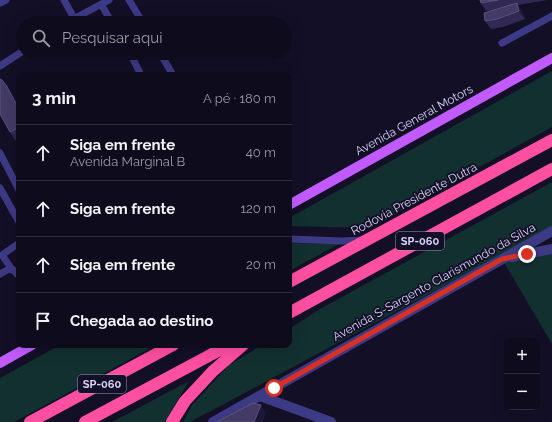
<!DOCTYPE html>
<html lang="pt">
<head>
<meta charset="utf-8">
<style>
  body { margin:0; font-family:Raleway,sans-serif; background:#1c1929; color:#f1f3f6 }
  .controls { position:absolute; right:12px; bottom:12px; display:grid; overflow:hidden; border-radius:8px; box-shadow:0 4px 16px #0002 }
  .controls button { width:36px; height:36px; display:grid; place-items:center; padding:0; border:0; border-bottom:1px solid #2e2b3b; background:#0e0b1c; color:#f1f3f6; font:20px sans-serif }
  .stop { position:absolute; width:12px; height:12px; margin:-9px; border:3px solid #d93025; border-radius:50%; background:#fff }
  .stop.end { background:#d93025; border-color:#fff; box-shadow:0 1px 4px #0008 }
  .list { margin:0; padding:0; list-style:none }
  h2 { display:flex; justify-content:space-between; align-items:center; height:52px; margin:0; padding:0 16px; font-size:17px }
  h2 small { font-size:13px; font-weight:400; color:#9b9ba3 }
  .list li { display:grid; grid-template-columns:26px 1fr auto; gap:12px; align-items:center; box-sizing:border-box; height:56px; padding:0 16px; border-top:1px solid #2e2b3b }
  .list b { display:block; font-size:15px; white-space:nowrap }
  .list p { margin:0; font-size:13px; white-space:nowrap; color:#9b9ba3 }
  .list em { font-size:13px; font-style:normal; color:#9b9ba3 }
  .icon { flex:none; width:22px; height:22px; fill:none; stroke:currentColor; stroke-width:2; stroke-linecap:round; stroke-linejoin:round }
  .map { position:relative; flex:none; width:552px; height:422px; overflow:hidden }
  .search { position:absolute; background:#0e0b1c; box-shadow:0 4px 16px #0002; left:16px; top:16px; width:276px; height:44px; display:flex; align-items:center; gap:10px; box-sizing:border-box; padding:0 14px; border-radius:22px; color:#9b9ba3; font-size:15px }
  .panel { position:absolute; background:#0e0b1c; box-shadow:0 4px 16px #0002; left:16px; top:72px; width:276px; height:276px; border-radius:8px }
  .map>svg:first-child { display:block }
  .green { fill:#12302f }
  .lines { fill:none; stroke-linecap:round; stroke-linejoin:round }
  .service { stroke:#3d3a85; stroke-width:7 }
  .minor { stroke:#3d3a85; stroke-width:10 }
  .tertiary { stroke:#3d3a85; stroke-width:10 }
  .primary { stroke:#c25bff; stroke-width:10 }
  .motorway { stroke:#ff4fa3; stroke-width:12 }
  .wall { fill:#312854 }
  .shaded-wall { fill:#1d163a }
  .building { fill:#433a66; stroke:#5a527e }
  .route { stroke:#d93025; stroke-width:5 }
  .labels { text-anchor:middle; stroke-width:3.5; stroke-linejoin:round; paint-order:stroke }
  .shield { fill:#130f26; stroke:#9e99be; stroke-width:1 }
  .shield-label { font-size:11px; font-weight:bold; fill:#d9d4ff }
  .street-label { font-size:12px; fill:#d9d4ff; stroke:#130f26 }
</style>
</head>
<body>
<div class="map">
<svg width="552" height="422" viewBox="0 0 552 422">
  <rect width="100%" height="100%" fill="#130f26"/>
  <!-- green -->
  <path class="green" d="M552 71V127L369 228 289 226V218Z
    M552 182V228L254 388 190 422H183L192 405 229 365 262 345H289V329L320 309Z
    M289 243 339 244 289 271Z
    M552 249V344L502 259Z
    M60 345H153L149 349 14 422H0V378Z
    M189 381 165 422H112Z"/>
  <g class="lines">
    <!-- service -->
    <path class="service" d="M64 0 74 18
      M129 0 143 23
      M0 3 6 0
      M101 4 112 23
      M66 23 109 0
      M502 43 552 16
      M130 53 141 75
      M160 53 173 75
      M0 66 23 51
      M0 153 19 190
      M0 188 19 222
      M289 239 342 241 362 240
      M19 243 2 255 11 268 19 276
      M0 274 11 268"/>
    <!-- minor -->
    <path class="minor" d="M260 396 331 422"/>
    <!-- tertiary -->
    <path class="tertiary" d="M512 257 552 249
      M213 422 552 231"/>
    <!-- primary -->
    <path class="primary" d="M289 205 552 58
      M0 363 32 345"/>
    <!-- motorway -->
    <path class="motorway" d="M289 282 552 140
      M289 313 552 169
      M30 422 173 345
      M85 422 229 345
      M172 422 185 401 213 371 243 345"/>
  </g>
  <!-- wall -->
  <path class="wall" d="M480 0H547L518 5 522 11 525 19 503 27 491 29 485 21 494 10 486 11 481 3Z
    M0 79 6 85 11 93 19 107V138L15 140 10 132 1 115 0 116Z"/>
  <!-- shaded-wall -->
  <path class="shaded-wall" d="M517 3 522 11 525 19 519 11Z
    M6 85 11 93 19 107V109Z
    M261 405 266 413 263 422H254Z"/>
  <!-- building -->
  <path class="building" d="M480 0H498L481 3Z
    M517 3 519 11 497 19 485 21 484 13Z
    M0 79 2 80 6 85 19 109V127L10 132 0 114Z
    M253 403 261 405 254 422H217Z"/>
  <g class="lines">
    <!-- route -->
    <path class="route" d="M274 388 502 259 527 254"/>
  </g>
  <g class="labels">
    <!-- shield labels -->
    <g class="shield">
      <rect x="396" y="232" width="48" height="18" rx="3"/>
      <rect x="78" y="375" width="48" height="18" rx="3"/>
    </g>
    <g class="shield-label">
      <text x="420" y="245">SP-060</text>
      <text x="102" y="388">SP-060</text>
    </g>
    <!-- street labels -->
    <g class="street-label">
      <text transform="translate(414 120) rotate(-29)" y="4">Avenida General Motors</text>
      <text transform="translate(414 199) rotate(-28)" y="4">Rodovia Presidente Dutra</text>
      <text transform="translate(434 282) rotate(-29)" y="4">Avenida S-Sargento Clarismundo da Silva</text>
    </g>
  </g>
</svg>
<div class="controls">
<button>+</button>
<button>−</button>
</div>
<div class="stop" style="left:274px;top:388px"></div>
<div class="stop end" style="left:527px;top:254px"></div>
<div class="search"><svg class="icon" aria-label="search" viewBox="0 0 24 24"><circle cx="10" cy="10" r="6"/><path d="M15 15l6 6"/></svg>Pesquisar aqui</div>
<section class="panel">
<h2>3 min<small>A pé · 180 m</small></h2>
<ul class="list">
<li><svg class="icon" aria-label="ahead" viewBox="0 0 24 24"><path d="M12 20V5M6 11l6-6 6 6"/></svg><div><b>Siga em frente</b><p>Avenida Marginal B</p></div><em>40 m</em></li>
<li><svg class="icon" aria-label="ahead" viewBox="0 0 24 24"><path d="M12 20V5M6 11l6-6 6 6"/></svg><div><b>Siga em frente</b></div><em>120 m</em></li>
<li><svg class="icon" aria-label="ahead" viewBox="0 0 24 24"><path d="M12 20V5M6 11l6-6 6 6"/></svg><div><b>Siga em frente</b></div><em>20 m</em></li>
<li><svg class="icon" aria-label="arrive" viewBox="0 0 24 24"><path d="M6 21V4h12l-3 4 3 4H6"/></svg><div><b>Chegada ao destino</b></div></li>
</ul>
</section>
</div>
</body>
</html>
